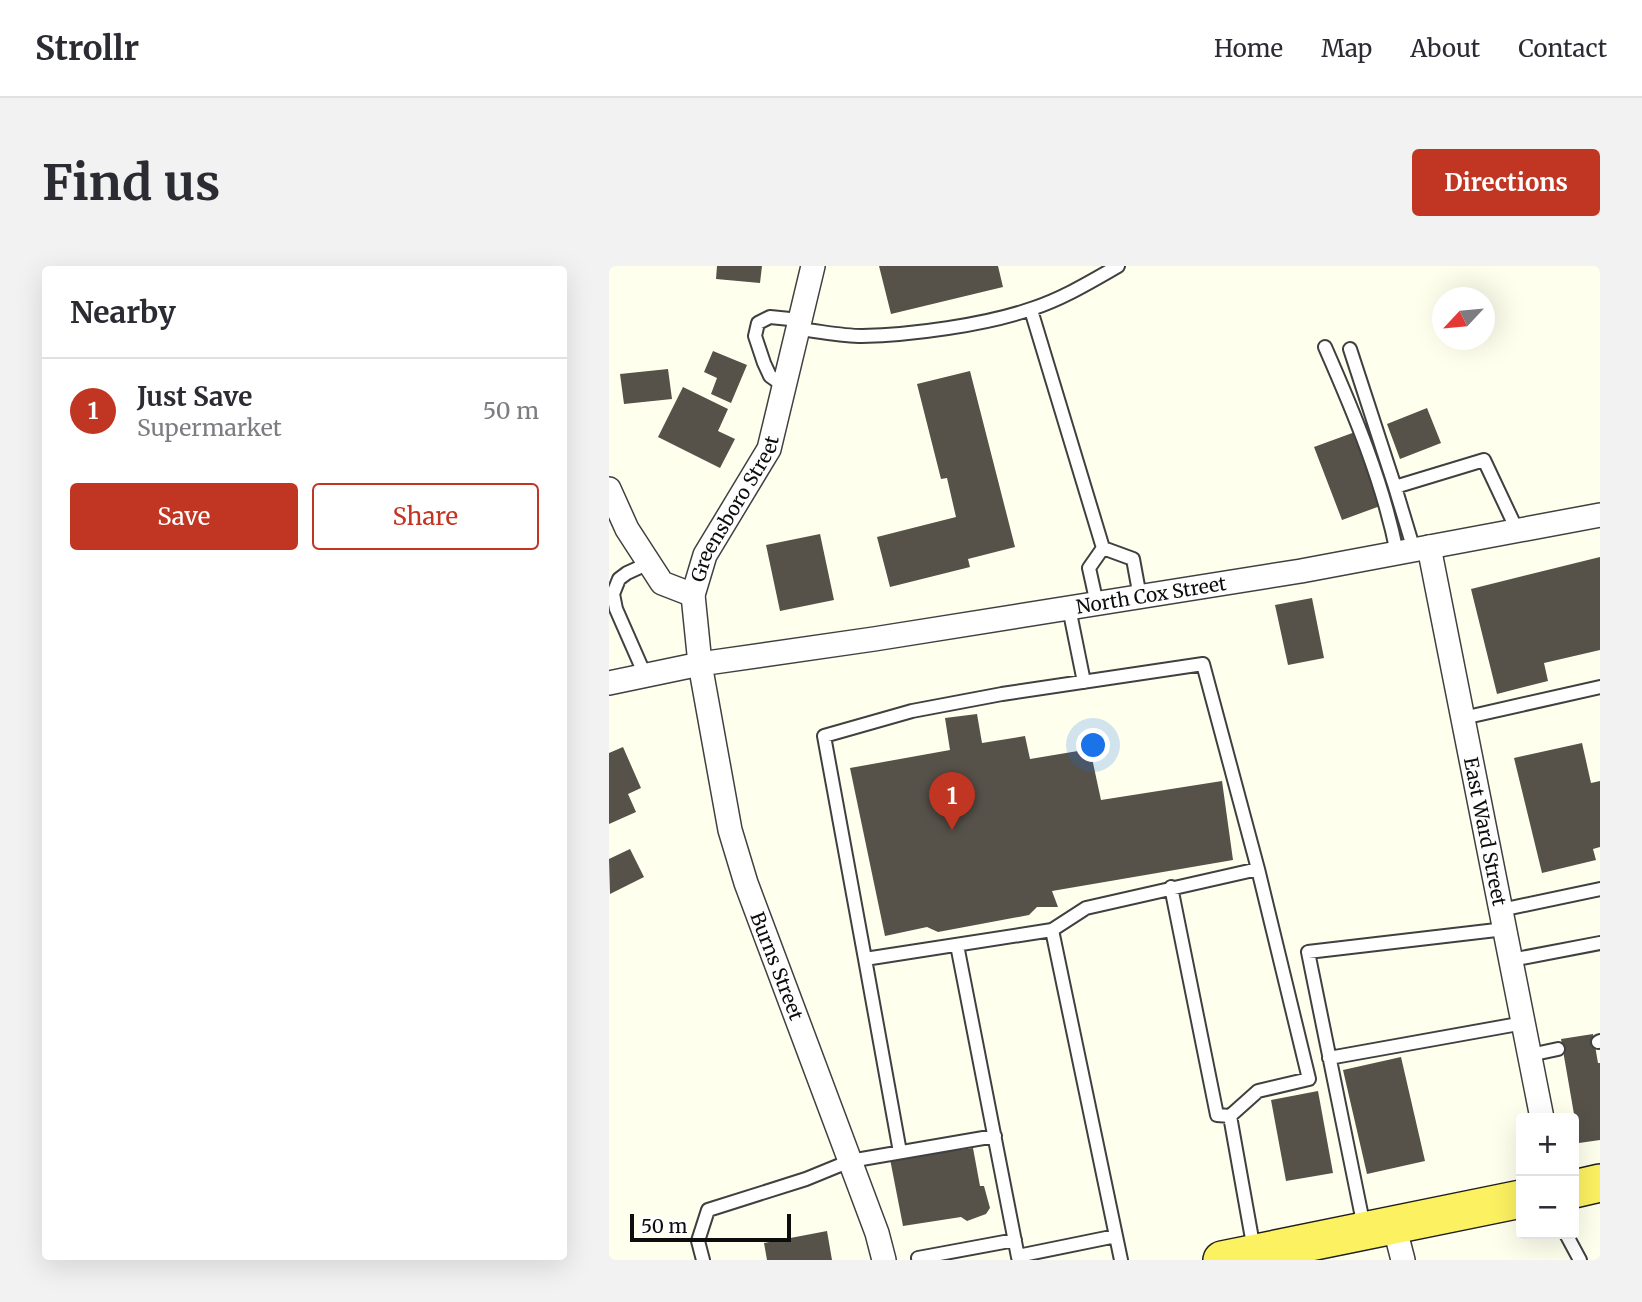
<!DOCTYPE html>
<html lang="en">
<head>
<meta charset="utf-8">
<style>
  body { margin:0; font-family:Merriweather,serif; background:#f2f2f3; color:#2b2b33 }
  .controls { position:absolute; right:21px; bottom:21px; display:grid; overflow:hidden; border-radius:7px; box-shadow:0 7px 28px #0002 }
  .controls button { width:63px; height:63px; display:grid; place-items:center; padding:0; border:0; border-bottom:2px solid #e1e1e2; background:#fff; color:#2b2b33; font:35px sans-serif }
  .compass { position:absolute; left:823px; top:21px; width:63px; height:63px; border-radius:50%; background:#fff; box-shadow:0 7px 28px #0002; rotate:244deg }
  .scale { position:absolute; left:21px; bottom:18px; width:161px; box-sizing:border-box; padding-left:7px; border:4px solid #0d0d0d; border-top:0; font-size:19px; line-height:24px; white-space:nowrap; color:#0d0d0d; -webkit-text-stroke:5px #fff; paint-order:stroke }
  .you { position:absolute; left:485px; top:480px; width:24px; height:24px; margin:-18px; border:5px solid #fff; border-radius:50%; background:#1a73e8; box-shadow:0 0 0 10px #1a73e833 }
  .badge { display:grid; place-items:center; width:46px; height:46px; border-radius:50%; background:#c13622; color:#fff; font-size:23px; font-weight:700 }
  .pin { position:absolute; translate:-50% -58px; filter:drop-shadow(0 2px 4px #0008) }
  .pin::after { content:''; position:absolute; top:37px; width:24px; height:21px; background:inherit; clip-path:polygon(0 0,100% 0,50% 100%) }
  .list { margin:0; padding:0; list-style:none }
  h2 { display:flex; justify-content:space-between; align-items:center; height:91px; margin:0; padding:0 28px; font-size:30px }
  h2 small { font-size:23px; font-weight:400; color:#7c7c81 }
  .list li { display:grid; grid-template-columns:46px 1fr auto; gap:21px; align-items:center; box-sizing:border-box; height:105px; padding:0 28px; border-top:2px solid #e1e1e2 }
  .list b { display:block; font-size:26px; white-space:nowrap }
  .list p { margin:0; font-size:23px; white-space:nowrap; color:#7c7c81 }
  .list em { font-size:23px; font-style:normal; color:#7c7c81 }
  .actions { display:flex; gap:14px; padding:21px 28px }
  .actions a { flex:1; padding:16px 0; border:2px solid #c13622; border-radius:7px; text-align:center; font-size:24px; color:#c13622 }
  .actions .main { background:#c13622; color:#fff }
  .map { position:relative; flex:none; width:991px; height:994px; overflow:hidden; border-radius:7px }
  header { display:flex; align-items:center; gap:42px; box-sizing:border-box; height:98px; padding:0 35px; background:#fff; border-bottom:2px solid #e1e1e2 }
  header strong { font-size:33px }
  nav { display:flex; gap:38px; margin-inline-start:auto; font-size:24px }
  .intro { display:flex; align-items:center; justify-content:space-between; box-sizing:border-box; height:168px; padding:0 42px }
  h1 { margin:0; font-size:49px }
  .button { padding:18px 32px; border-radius:7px; background:#c13622; color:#fff; font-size:24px; font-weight:700 }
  main { display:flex; gap:42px; padding:0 42px }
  aside { flex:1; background:#fff; border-radius:7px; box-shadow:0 7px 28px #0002 }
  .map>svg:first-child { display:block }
  .building { fill:#565149 }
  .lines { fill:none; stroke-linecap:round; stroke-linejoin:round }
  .service-casing { stroke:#404040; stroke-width:16 }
  .minor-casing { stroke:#404040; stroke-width:26 }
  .primary-casing { stroke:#1e1e1e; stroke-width:40 }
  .service { stroke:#fff; stroke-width:12 }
  .minor { stroke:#fff; stroke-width:23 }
  .primary { stroke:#fcf161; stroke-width:37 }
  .labels { text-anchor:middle; stroke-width:7; stroke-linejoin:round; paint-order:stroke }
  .street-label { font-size:19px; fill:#0d0d0d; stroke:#fff }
</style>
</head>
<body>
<header>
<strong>Strollr</strong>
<nav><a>Home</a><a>Map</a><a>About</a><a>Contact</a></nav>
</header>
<div class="intro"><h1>Find us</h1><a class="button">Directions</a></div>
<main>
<aside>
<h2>Nearby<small></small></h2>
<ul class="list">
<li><span class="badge">1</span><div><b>Just Save</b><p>Supermarket</p></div><em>50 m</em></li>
</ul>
<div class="actions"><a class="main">Save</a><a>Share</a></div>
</aside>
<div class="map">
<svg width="991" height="994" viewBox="0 0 991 994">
  <rect width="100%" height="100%" fill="#ffe"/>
  <!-- building -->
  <path class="building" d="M108 0H153L151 17 107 13Z
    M270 0H389L394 21 282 48Z
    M104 85 138 99 122 137 102 128 108 112 95 106Z
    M59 103 63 133 15 138 11 108Z
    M361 105 406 281 359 293 361 301 281 321 268 271 347 251 338 212 332 213 308 118Z
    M74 121 119 143 109 165 126 173 111 202 49 171Z
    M818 142 832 177 791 193 778 158Z
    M746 166 774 239 733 254 705 181Z
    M211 268 225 334 171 345 157 279Z
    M991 291V384L935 397 939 415 888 428 862 323Z
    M703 332 715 392 679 399 666 339Z
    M368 448 373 477 416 470 421 493 481 483 492 534 613 515 624 594 443 625 449 641H428L420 649 329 666 318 661 276 670 241 502 341 484 336 452Z
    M973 477 982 517 991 515V581L984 583 987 594 933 607 905 492Z
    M14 481 32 522 19 528 27 546 0 558V487Z
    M21 583 35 611 1 628 0 593Z
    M984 768 989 797H991V874L970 877 952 773Z
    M792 791 816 895 758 908 734 804Z
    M709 825 724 907 677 915 662 834Z
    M364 882 371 920H375L381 942 377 948 358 955 352 951 294 960 281 893Z
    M218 965 223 994H158L155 977Z"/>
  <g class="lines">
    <defs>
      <path id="service" d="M422 44 494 282
        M189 63C210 65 232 70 253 70 302 69 376 59 422 43 453 33 481 16 509 0
        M716 81C745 147 774 216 788 287
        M741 83 786 221
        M175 120 161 110 155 97 146 70 149 57 161 51 191 54
        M494 282 524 293 531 331
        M805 284 786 221 875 194 908 264
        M488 338 480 302 494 282
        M460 342 475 416
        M594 398 649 603 477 642 443 664 256 693 215 470 303 445 393 428Z
        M36 409 7 343 4 328 10 313 18 307 40 297
        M854 452 991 421
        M562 621 608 849 621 850 645 984
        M892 644 991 623
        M443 664 512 994
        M348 679 409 991
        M256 693 291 886
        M902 694 991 677
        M989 776 991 775
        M921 789 949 783
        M720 792 915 757
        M621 850 649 825 700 813 649 603
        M755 961 699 686 896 663
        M957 968 971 994
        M309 992 406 974
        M94 994 89 975 99 944 197 913 241 895 386 870
        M410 994 409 990 507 970"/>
      <g id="minor">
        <path d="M0 223 18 263 53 317 84 329"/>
        <path id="s1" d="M820 281 933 852"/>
        <path id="s2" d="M0 417 91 398 84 329 96 289 160 183 204 0"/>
        <path d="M785 959 794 994"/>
        <path id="s3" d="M275 994 268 967 137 617 121 564 91 398 265 373 692 305 991 249"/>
      </g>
      <path id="primary" d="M965 923 991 917
        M613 994 912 933"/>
    </defs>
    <!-- service casing -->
    <use href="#service" class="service-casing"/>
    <!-- minor casing -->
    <use href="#minor" class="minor-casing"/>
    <!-- primary casing -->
    <use href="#primary" class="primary-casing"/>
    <!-- service -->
    <use href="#service" class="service"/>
    <!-- minor -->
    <use href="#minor" class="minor"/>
    <!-- primary -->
    <use href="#primary" class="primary"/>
  </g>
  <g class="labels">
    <!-- street labels -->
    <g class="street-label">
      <text dy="7" stroke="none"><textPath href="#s2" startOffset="259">Greensboro Street</textPath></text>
      <text dy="7" stroke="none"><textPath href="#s3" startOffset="1082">North Cox Street</textPath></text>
      <text dy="7" stroke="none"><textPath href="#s1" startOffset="290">East Ward Street</textPath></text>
      <text transform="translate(168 700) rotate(69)" y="7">Burns Street</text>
    </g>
  </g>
</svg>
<div class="controls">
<button>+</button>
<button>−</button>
</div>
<svg class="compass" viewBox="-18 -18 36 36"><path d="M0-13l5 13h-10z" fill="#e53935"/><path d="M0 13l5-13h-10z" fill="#7c7c81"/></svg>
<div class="scale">50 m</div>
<div class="you"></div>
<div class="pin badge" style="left:343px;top:564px">1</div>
</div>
</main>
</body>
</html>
